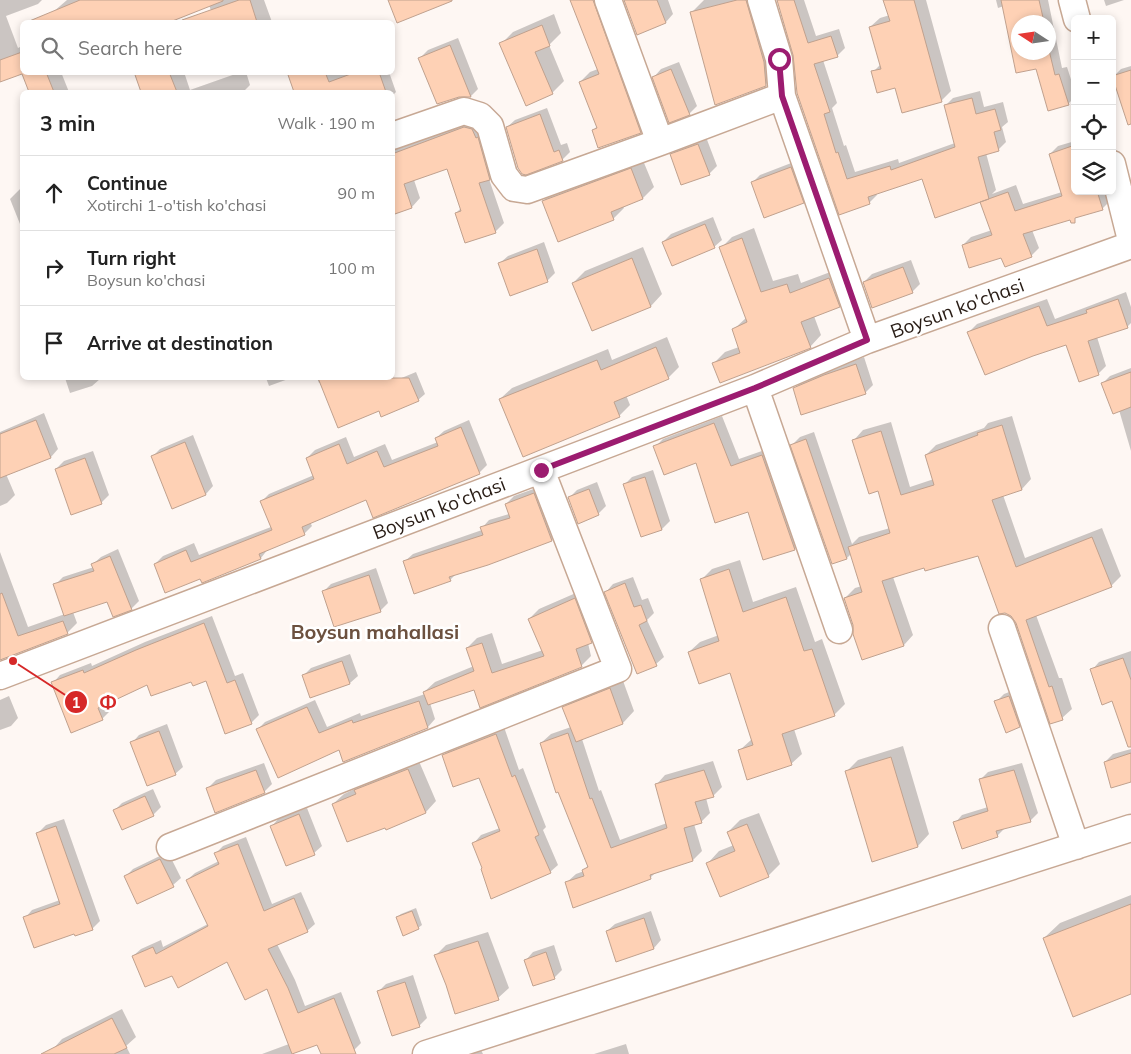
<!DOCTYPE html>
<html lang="en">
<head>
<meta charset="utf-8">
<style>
  body { margin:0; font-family:Mulish,sans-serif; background:#f6f6f6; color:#222 }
  .controls { position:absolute; right:15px; top:15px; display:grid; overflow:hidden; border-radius:8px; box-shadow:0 2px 8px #0003 }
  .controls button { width:45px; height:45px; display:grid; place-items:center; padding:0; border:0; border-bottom:1px solid #e0e0e0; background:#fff; color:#222; font:25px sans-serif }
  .compass { position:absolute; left:1011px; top:15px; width:45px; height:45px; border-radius:50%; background:#fff; box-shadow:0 2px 8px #0003; rotate:282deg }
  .stop { position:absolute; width:15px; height:15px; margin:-11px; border:4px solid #9c1c70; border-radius:50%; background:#fff }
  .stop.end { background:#9c1c70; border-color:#fff; box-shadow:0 1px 5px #0008 }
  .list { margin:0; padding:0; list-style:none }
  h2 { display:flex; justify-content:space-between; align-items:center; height:65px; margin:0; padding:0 20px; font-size:21px }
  h2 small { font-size:16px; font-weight:400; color:#767676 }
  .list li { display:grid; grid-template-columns:32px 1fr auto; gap:15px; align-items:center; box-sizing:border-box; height:75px; padding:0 20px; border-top:1px solid #e0e0e0 }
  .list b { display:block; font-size:19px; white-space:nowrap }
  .list p { margin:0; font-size:16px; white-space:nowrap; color:#767676 }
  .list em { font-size:16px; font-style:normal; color:#767676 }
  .icon { flex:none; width:28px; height:28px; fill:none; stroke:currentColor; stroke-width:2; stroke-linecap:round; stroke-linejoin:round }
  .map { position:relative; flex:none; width:1131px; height:1054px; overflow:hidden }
  .search { position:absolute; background:#fff; box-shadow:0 2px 8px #0003; left:20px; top:20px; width:375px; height:55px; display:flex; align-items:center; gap:12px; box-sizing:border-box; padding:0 18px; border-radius:8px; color:#767676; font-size:19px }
  .panel { position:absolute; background:#fff; box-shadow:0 2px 8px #0003; left:20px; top:90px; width:375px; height:290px; border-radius:8px }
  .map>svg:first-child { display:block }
  .shadow { fill:#0003; fill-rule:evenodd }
  .building { fill:#fed1b5; stroke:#c0a18e }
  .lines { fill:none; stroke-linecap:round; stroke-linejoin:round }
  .minor-casing { stroke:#c7a894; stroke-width:29 }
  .minor { stroke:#fff; stroke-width:26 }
  .route { stroke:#9c1c70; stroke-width:6 }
  .labels { text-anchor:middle; stroke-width:5; stroke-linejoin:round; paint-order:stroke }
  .street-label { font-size:19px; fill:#281c15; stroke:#fff }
  .neighbourhood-label { font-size:20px; font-weight:bold; fill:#6c513f; stroke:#fff }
  .leader { fill:none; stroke:#d62828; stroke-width:2 }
  .callout-dot { fill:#d62828; stroke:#fff; stroke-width:2 }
  .mark-label { font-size:15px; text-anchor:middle; font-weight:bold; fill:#fff }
  .callout-label { font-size:20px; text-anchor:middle; font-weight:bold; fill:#d62828; stroke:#fff; stroke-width:5; stroke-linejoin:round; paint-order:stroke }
</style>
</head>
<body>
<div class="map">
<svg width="1131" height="1054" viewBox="0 0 1131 1054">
  <rect width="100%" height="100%" fill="#fef7f3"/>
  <!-- shadow -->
  <path class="shadow" d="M0 0H42L38 4 6 16 18 48 22 46V72L0 81Z
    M67 0H264L272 22H215L209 5 167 22H58L53 12Z
    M571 0H606L650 122 640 132 593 131 597 126 580 82 590 72 598 69Z
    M625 0H668L673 14 666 22 637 33Z
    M704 0H760L777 73 765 85 692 12Z
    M778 0H804L816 36 839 29 845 48 837 56 823 60 837 103 832 108 844 146 846 145 855 172 898 159 899 163 955 143 945 106 953 98 980 91 984 107 1003 102 1008 122 1002 127 1006 142 998 150 986 153 996 190 992 194 1016 185 1023 204 1062 192 1050 154 1058 146 1075 141V191H1107L1110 201 1102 209 1032 230 1039 248 1031 256H1002L963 245 971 237 992 230 982 203 922 177 876 193 877 195 869 203 840 213Z
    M885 0H926L951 91 942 100 903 112 896 86 873 72 881 64 870 27 880 18 890 15Z
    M996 0H1048L1062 68 1067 67 1075 92V97L1068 104 1037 67 1017 71 1004 6 998 8ZM1018 22H1048V52H1018Z
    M1104 0H1124L1106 6Z
    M554 14 561 33 549 45 564 81 552 93 501 44 513 32Z
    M458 38 478 89 471 96 420 58 428 50Z
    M679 62 697 106 689 114 654 77 661 69Z
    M1131 66V99L1113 77 1121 69Z
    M23 72H61L69 92H31Z
    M135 72H184L190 90 241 72H246L250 85 243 92H142Z
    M288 72H335L336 75 344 72H389L396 92 392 96V92H295Z
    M547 108 561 145 567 143 570 152 562 160 507 127 515 120Z
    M474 119 498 170 489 179 504 223 495 232 456 213 461 208 448 168 414 180 420 198 412 207 392 214V149Z
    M706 137 717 166 709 174 671 155 679 147Z
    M642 158 654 187 643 198 623 206 624 208 613 219 543 201 554 190Z
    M799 160 811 195 803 202 752 183 760 175Z
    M21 188H22V229L10 199Z
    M713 217 722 240 714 247 663 242 671 234Z
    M754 228 773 281 798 274 801 283 841 268 850 295 839 306 814 316 821 335 810 347 714 363 725 352 739 347 734 329 747 317 721 248 732 237Z
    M544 242 555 273 547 281 500 263 508 256Z
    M643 247 662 294 651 306 592 330 573 283 585 271Z
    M911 260 920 284 912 292 864 282 872 274Z
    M1126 292 1131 307V323L1127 327 1097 337 1106 366 1099 373 1079 380 1066 343 969 332 977 324 1047 299 1055 319Z
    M667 337 679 367 668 378 626 395 630 405 619 416 500 399 512 388 608 349 612 360Z
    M864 357 873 385 865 393 794 389 802 381 833 368Z
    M1131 368V451L1119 410 1102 384 1110 376Z
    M416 372 425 394 418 400 379 409 321 382 319 383 317 378H351L358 396Z
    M65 378H99L100 379 92 386 70 393Z
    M266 378H291L269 386Z
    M44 413 58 449 51 457 6 474 15 495 7 503 0 506V432Z
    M722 416 739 459 770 448 802 541 795 549 764 558 749 511 697 461 655 447 663 439Z
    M1012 416 1031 479 1022 489 1003 495 1025 558 1102 528 1121 576 1111 586 1036 615 1059 678H1062L1072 709 1062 718 1017 623 979 554 925 566 893 577 913 635 904 645 854 625 845 598 855 588 862 586 851 554 847 558 792 445 800 437 814 432 852 544 859 537 890 528 878 489 854 440 863 430 891 422 910 487 934 479 926 455 936 445 984 428 988 423Z
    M469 420 487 465 479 473 367 499 310 522 312 526 304 534 268 549 261 558 203 581 201 577 155 564 163 556 194 543 199 555 271 527 261 502 269 494 314 475 307 458 315 450 346 437 354 457 385 444 392 460 438 442 436 438 444 431Z
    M193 435 213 486 206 494 152 457 160 449Z
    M93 451 109 495 101 503 56 469 64 461Z
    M653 470 670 521 662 529 641 535 625 484 632 477Z
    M597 482 606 506 598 514 569 498 577 490Z
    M542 486 559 532 552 540 457 573 450 580 405 561 413 554 482 530V528L489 520 509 514 506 504 514 496Z
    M118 549 139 601 131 609 108 600 73 612 77 623 67 633 0 660V552L28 627 65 614 55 585 63 577 94 567 93 564 101 557Z
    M740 560 753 602 796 587 815 642 822 639 845 704 834 715 794 729 802 754 791 764 740 750 752 739 731 672 689 652 700 642 719 635 701 580 712 569Z
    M376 568 388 603 380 611 324 591 331 584Z
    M633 577 642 600 648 598 654 613 647 620 664 657 656 664 606 592 613 584Z
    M585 589 601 631 588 643 591 656 581 666 475 689 430 703 435 719 428 727 339 749 258 729 265 722 315 700 327 727 360 713 361 716 425 694 424 692 435 682 474 666 467 648 477 638 492 633 502 664 543 650 529 619 539 609Z
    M212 616 235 676 243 673 259 715 251 723 206 679 147 683 106 702 110 711 102 719 53 683 60 675 91 663 92 666 145 642Z
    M1131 651V746L1113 700 1092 670 1099 662Z
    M350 654 358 676 350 683 311 696 304 675 311 668Z
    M622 678 634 711 623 723 582 739 599 791 601 790 620 840 667 823 656 785 665 775 713 761 722 787 713 796 706 798 710 813 701 822 694 824 702 851 693 860 657 871 651 877 566 883 576 874 584 871 588 865 541 743 551 734 571 727 564 708 576 696Z
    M1017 689 1027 718 1019 726 996 702 1004 694Z
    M9 696 18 718 11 726 0 730V700Z
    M167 724 183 767 175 774 132 743 139 735Z
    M504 727 519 770 523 768 546 827 543 830 558 865 550 872 484 868 474 843 481 835 500 828 480 777 444 755 451 748Z
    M903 746 929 834 918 846 846 772 858 760Z
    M1131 749V781L1105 762 1113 754Z
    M418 759 436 801 426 812 387 828 333 804 344 794 359 787 366 780Z
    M264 763 272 784 264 792 208 788 216 780Z
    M1022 763 1038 813 1030 821 1005 828 997 836 955 823 962 815 988 807 980 780 988 772Z
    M153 789 161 807 153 815 114 811 122 803Z
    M307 808 322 846 314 853 272 826 279 818Z
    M759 813 780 864 768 876 721 895 708 863 719 851 734 845 728 832 740 820Z
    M64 819 100 921 92 929 25 918 32 910 60 900 38 833 46 825Z
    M246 837 272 904 301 892 315 924 307 931 277 944 295 980 305 1006 341 992 361 1043 354 1050 345 1054H322L318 1043 291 1054H262L289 1044 267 988 228 960 172 974 133 956 141 949 161 940 163 947 208 924 187 880 195 873 219 861 216 853 223 846Z
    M168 852 181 878 173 885 126 876 133 869Z
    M1131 895V993L1044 938 1060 923Z
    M416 908 422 925 418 928 397 917 401 914Z
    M651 911 661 940 654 948 617 960 607 931 615 924Z
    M488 932 509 988 498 998 447 985 435 956 446 945Z
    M554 945 562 970 554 978 526 960 533 952Z
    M413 975 427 1018 419 1026 378 992 386 984Z
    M122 1009 136 1037 126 1046 130 1054H55L53 1049 62 1039Z
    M626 1044 629 1054H594Z
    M479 1046 483 1054H455Z"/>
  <!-- building -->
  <path class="building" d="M80 0H223V1L170 22H27Z
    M239 0H250L257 22H183L182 20Z
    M388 0H452V1L397 23Z
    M570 0H593L641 133 598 148 592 130 597 128 579 82 599 74Z
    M624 0H657L666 23 637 35Z
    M737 0H746L764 62 766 86 715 105 690 12Z
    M777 0H794L808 43 831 36 838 57 814 64 830 112 824 114 836 153 838 152 847 179 890 166 891 170 955 147 944 105 972 98 976 114 995 109 1001 130 994 132 999 151 978 157 989 199 935 218 922 179 868 197 870 204 839 215 797 93 793 55Z
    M883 0H914L942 102 902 113 895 88 877 93 871 71 881 69 869 27 890 21Z
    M1001 0H1039L1044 22H1018V52H1048V46L1055 75 1059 74 1069 105 1048 111 1036 69 1016 73Z
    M542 25 550 46 535 52 553 94 526 106 499 43Z
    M450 45 471 97H459L437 104 418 58Z
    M22 52V72H46L54 92H29L22 74 0 82V60Z
    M671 69 690 115 669 123 652 77Z
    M1131 70V124L1128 125 1112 76Z
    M134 72H169L177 92H141Z
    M287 72H325L329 82 356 72H379L386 92H294Z
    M540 114 554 152 559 150 563 161 526 175 522 174 518 168 506 127Z
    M464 127 472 129 476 138 478 137 490 180 479 183 496 233 465 243 455 213 461 211 447 169 404 184 412 208 392 215V154Z
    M698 144 710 175 681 185 670 154Z
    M1072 146 1075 155V191H1097L1103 210 1075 218V223H1071L1070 220 1023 234 1032 257 1005 267 1001 258 969 268 962 245 992 235 980 202 1008 192 1015 211 1062 196 1049 154Z
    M791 167 804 203 764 218 751 182Z
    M631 168 643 199 611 212 614 220 558 242 542 201Z
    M705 224 715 248 672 266 662 242Z
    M742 238 761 292 787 284 790 293 829 278 840 307 801 322 811 348 720 383 712 363 740 353 732 329 747 322 719 247Z
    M537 249 548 282 510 296 498 263Z
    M632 258 651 307 592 331 572 283Z
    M903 267 913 293 872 308 863 282Z
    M1118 299 1128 328 1088 341 1099 375 1079 382 1066 345 1033 356 985 375 967 332 1039 306 1047 326 1087 313 1086 310Z
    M656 347 669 379 614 402 620 417 523 457 499 399 597 360 601 370Z
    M856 364 866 394 801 415 793 388 824 375Z
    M1131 372V407L1113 414 1101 383Z
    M318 378H409L419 401 381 417 379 411 338 428Z
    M36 420 51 458 0 478V434Z
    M714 423 731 466 762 455 795 550 763 560 748 512 715 523 696 463 664 475 653 446Z
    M1002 425 1022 490 992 500 1016 567 1092 537 1112 587 1026 620 1049 687 1052 686 1063 720 1050 724 1016 623 1011 616 1005 613 999 614 978 556 925 571 924 568 882 581 904 646 862 660 853 634V625L844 598 862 592 848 547 890 533 878 491 869 494 852 440 881 431 901 495 934 485 925 455 978 435 977 433Z
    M461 427 480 474 373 518 366 500 302 527 305 535 259 554 261 559 202 583 200 579 165 593 154 564 186 550 191 562 272 530 260 501 314 479 306 458 339 444 347 464 377 451 384 467 438 446 435 438Z
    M806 439 847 559 832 564 790 445Z
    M185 442 206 495 172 509 151 456Z
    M85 458 102 504 71 515 55 469Z
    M645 477 662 530 641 537 623 484Z
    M589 489 599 515 578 524 568 497Z
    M534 493 552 541 488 565 449 577 451 581 414 594 403 561 483 535 480 527 510 518 505 504Z
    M110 556 132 610 113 617 107 602 64 616 53 584 94 571 91 564Z
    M729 569 743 612 786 597 804 651 812 649 835 716 782 734 792 765 747 780 738 750 753 745 730 673 699 684 688 652 719 641 700 579Z
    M369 575 381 612 334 627 322 591Z
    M625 583 634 607 641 605 647 621 639 625 657 666 637 674 604 592Z
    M2 593 18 636 63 621 68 634 0 660V594Z
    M575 598 592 643 576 649 582 667 480 708 474 690 428 705 423 692 474 671 466 648 482 643 492 673 544 656 528 619Z
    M204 623 227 683 235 680 252 724 225 734 206 681 193 686 191 682 151 696 147 685 98 708 103 720 71 733 51 682 83 670 84 673 136 650Z
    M1123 658 1131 680V747H1128L1112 701 1102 705 1090 669Z
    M342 661 350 684 310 698 302 675Z
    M610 688 623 724 576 742 562 707Z
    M1009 696 1020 727 1006 733 994 701Z
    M419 701 428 728 343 762 339 750 278 778 256 729 307 707 319 733 352 720 353 723Z
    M159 731 176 775 147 786 130 742Z
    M568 733 590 799 592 798 611 848 667 828 655 784 704 770 714 797 695 802 702 823 684 828 693 861 650 875 651 879 573 908 565 882 584 876 582 870 588 867 558 792 556 793 540 743Z
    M496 734 512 777 515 775 539 835 535 837 551 873 491 899 481 869 482 868 472 843 500 831 479 778 453 787 442 755Z
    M1131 753V782L1111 788 1104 762Z
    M891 757 918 847 872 862 845 771Z
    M408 769 426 813 386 830 385 828 347 842 332 804 356 794 354 790Z
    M256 770 265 793 215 813 206 788Z
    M1014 770 1031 822 996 831 998 837 962 849 953 822 988 811 979 779Z
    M145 796 154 816 122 830 113 810Z
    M299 814 315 855 286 866 270 826Z
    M747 824 769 877 720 897 706 863 735 851 727 832Z
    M56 826 93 930 75 936 74 934 34 948 23 917 60 904 36 833Z
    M238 844 264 911 294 898 308 932 268 949 288 988 298 1013 334 998 356 1054H321L317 1045 292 1054 267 989 245 1000 227 962 178 988 172 976 145 987 132 956 153 947 156 954 208 926 186 880 219 864 214 853Z
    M160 859 174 887 137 904 124 876Z
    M1131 904V994L1073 1017 1043 938Z
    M412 911 419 929 403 936 396 917Z
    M644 918 654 949 616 962 606 931Z
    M478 941 499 1000 455 1014 446 985 434 955Z
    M546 952 555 979 533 986 524 960Z
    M405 982 420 1027 392 1036 377 991Z
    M112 1018 127 1048 114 1054H41Z"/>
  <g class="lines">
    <defs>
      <path id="minor" d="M608 0 660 142
        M761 0 779 59 782 96 867 340
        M1072 0 1077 19
        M392 136 464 111 480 116 490 126 504 175 514 188 527 190 660 142 782 96
        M1112 164 1131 240
        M755 388 839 630
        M1002 628 1076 846
        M0 676 755 388 867 340 1131 245
        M170 847 618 669 541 470
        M426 1054 1131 828"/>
    </defs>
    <!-- minor casing -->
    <use href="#minor" class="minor-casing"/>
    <!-- minor -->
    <use href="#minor" class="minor"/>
  </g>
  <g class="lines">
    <!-- route -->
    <path class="route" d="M541 470 755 388 867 340 782 96 779 59"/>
  </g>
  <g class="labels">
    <!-- street labels -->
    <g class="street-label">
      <text transform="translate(957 308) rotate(-20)" y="7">Boysun ko'chasi</text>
      <text transform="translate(439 508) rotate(-21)" y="7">Boysun ko'chasi</text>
    </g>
    <!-- neighbourhood labels -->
    <g class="neighbourhood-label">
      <text x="375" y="639">Boysun mahallasi</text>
    </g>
  </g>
  <!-- callouts -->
  <path class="leader" d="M13 661L76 702"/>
  <g class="callout-dot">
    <circle cx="13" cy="661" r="5"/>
    <circle cx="76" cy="702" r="12"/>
  </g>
  <g class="mark-label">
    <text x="76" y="708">1</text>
  </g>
  <g class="callout-label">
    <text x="108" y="709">Ф</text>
  </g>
</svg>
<div class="controls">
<button>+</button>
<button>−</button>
<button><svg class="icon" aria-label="locate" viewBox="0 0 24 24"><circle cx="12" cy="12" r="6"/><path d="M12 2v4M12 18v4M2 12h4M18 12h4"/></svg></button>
<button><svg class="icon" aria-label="layers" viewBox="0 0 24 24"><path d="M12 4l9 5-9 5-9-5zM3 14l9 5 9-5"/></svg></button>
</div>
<svg class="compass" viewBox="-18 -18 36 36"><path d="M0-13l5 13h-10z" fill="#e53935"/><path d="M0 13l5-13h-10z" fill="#767676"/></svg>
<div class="stop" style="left:779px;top:59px"></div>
<div class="stop end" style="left:541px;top:470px"></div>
<div class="search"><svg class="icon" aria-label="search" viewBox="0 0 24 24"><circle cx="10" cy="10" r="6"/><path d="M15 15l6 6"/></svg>Search here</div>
<section class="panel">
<h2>3 min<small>Walk · 190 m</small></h2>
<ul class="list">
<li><svg class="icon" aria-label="ahead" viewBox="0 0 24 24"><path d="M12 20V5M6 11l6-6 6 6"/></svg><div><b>Continue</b><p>Xotirchi 1-o'tish ko'chasi</p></div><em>90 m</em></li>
<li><svg class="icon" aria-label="right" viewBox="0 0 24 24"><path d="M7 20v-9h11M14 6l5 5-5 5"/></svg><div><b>Turn right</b><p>Boysun ko'chasi</p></div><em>100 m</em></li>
<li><svg class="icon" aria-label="arrive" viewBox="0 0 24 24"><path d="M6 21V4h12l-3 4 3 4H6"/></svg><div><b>Arrive at destination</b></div></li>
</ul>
</section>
</div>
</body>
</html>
